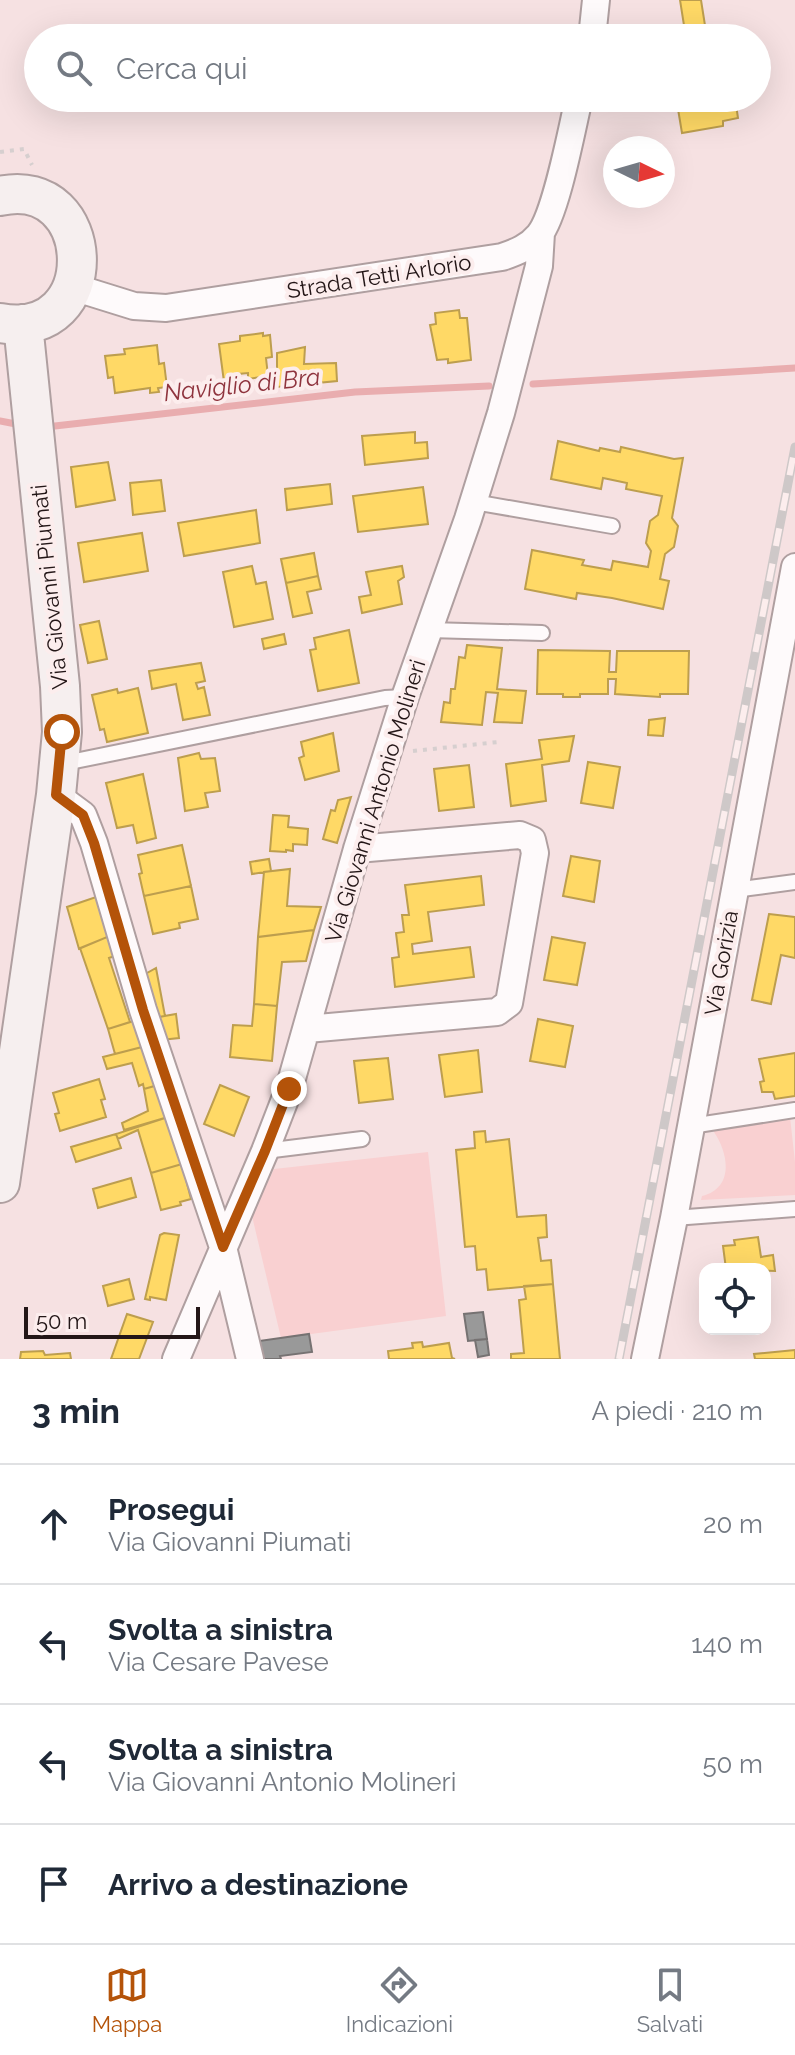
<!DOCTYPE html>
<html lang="it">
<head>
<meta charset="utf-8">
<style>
  body { margin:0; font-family:Raleway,sans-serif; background:#f6f6f7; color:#1f2937 }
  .controls { position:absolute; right:24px; bottom:24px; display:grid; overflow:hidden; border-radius:16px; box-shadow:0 8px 32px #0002 }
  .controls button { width:72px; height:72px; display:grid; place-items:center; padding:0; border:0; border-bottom:2px solid #e0e1e3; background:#fff; color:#1f2937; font:40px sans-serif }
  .compass { position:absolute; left:603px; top:136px; width:72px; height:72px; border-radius:50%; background:#fff; box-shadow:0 8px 32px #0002; rotate:95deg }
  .scale { position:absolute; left:24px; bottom:20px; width:176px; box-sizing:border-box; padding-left:8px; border:4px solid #231617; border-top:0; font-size:22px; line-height:28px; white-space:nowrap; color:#231617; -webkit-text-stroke:6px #fceded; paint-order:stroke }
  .stop { position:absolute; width:24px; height:24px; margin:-18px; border:6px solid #b45309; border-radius:50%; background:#fff }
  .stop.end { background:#b45309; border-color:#fff; box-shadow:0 2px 8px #0008 }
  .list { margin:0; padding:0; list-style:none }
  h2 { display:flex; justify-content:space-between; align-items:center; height:104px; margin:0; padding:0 32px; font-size:34px }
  h2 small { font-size:26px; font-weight:400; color:#747a83 }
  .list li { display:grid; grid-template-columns:52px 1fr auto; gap:24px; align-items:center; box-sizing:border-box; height:120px; padding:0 32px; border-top:2px solid #e0e1e3 }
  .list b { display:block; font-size:30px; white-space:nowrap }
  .list p { margin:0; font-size:26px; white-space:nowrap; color:#747a83 }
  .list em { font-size:26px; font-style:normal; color:#747a83 }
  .icon { flex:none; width:44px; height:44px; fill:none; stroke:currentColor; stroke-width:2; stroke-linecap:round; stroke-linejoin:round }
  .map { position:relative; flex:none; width:795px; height:1359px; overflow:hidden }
  .search { position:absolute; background:#fff; box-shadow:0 8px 32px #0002; left:24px; right:24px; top:24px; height:88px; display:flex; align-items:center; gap:20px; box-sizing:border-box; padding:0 28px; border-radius:44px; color:#747a83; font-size:30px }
  .sheet { height:584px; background:#fff }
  nav { display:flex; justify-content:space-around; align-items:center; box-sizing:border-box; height:112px; border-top:2px solid #e0e1e3; background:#fff; font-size:22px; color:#747a83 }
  nav a { display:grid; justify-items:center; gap:4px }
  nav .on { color:#b45309 }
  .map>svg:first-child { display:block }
  .green { fill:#f9d0d1 }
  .homes { fill:#ffd966; stroke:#bd9e4e; stroke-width:2 }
  .industry { fill:#999; stroke:#767272; stroke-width:2 }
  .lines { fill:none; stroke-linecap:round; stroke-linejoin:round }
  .stream { stroke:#e9adaf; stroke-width:7 }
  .lane-casing { stroke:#af9fa0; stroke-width:18 }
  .street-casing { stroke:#af9fa0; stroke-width:30 }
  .secondary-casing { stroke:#af9fa0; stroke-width:42 }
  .path { stroke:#d6cfcf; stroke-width:4; stroke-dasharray:4 6; stroke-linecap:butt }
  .lane { stroke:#fefafb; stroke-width:14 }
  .street { stroke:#fefafb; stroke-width:26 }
  .secondary { stroke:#f6efef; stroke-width:38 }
  .rail-casing { stroke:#cec8c8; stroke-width:9 }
  .rail { stroke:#fceded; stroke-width:6; stroke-dasharray:18; stroke-linecap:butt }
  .route { stroke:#b45309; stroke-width:10 }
  .labels { text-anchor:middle; stroke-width:8; stroke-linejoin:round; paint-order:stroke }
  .street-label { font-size:22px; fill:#231617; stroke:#fceded }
  .water-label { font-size:24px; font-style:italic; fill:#8f343e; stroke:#fceded }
</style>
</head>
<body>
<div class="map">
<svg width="795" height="1359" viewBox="0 0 795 1359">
  <rect width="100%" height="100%" fill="#f6e1e2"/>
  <!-- green -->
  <path class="green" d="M790 1117 795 1162V1195L701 1200 702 1196C734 1188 729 1154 714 1132V1128Z
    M428 1152 446 1316 281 1338 252 1216 274 1169Z"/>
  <!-- homes -->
  <path class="homes" d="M680 0H701L707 38H686Z
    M698 98H735L738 118 723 121V126L682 133 678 109 699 106Z
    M459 310 460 318H467L471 360 448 363V359L437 360 430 325 436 324 435 313Z
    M263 333V336L270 335 272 357 266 358 268 376 248 379V373L238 374 239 381 224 382 219 344 240 341V336Z
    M157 345 159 364 164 363 167 387 158 388 159 392 150 393V388L115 393 113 377 108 378 105 356 125 354 124 349Z
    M305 347 304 364 336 363 337 381 277 387V353Z
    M415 432V443L427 442 428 458 365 465 362 436Z
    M558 441 599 451 600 448 620 452 621 447 674 459 683 458 672 518 678 526 674 547 665 554 660 579 669 581 663 609 612 598 577 593 576 599 525 589 532 550 584 560 582 565 611 570 613 561 648 567 651 551 646 543 650 521 658 515 662 496 626 489 627 483 603 478 601 489 551 479Z
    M108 462 115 500 76 507 71 467Z
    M161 480 165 511 133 515 130 483Z
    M330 484 332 504 287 510 285 489Z
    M423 487 428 524 358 532 353 496Z
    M256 510 260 543 184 556 178 523Z
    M142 533 148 571 84 582 78 543Z
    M314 553 318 576 286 583 281 559Z
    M252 566 256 584 266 582 273 619 234 627 223 572Z
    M402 566 404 577 398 581 402 604 362 613 359 597 371 595 366 572Z
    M318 576 321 589 307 592 312 613 293 617 286 583Z
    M99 621 107 659 88 663 80 625Z
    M349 630 359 683 318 691 310 650 316 649 314 638Z
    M284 634 286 644 264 649 262 639Z
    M467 645 502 648 497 689 526 691 522 723 494 722 498 693 486 692 482 725 441 722 444 702 450 703 451 689H455L459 657 465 658Z
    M538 650 610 651 609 672H616L617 651H689L688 694H660V697L615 694 616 679H608V694H580V697H563V694H537Z
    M201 663 205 681 196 683 198 689 204 687 210 715 183 720 176 684 152 689 149 671Z
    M138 688 148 733 107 742 104 729 100 730 92 695 117 689 118 693Z
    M665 718 663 736 648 735 649 720Z
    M333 733 339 771 305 780 299 758 304 756 301 742Z
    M574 736 569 761 542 765 546 801 511 806 506 764 542 759 539 740Z
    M199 753 201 759 215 758 220 791 205 793 208 807 185 811 178 758Z
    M588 762 620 767 613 808 581 803Z
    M469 765 474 807 439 811 434 769Z
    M143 774 156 838 137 843 133 825 117 828 106 783Z
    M351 797 337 843 323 839 331 810 335 811 338 800Z
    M273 815 289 816 288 827 308 829 307 845 293 844V851L286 850V852L270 851Z
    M182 845 191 886 144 896 139 874 142 873 138 855Z
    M571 856 600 861 594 902 563 896Z
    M269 859 271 871 252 874 250 862Z
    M290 869 287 906 321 907 314 930 258 937 264 872Z
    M481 876 484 905 428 912 432 941 412 944 413 954 470 947 474 977 395 987 392 958 399 957 396 933 404 932 402 915H409L405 885Z
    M191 886 198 919 179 923 180 928 153 934 144 896Z
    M99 896 112 935 79 949 67 907Z
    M769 914 795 917V958L781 955 771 1004 752 1000Z
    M314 930 306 961 282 962 277 1006 254 1004 258 937Z
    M112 935 118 955 109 958 130 1022 108 1029 80 948Z
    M552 937 585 943 577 985 544 980Z
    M156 968 165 1016 153 1018 140 977Z
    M254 1004 277 1006 272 1061 230 1057 233 1025 252 1026Z
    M176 1014 179 1038 161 1040 153 1018Z
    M538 1019 573 1026 565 1067 530 1061Z
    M137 1020 146 1046 115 1054 108 1029Z
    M146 1046 158 1085 144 1089 143 1084 139 1086 132 1063 107 1069 103 1057Z
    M478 1050 482 1092 445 1097 439 1055Z
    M795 1053V1096L775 1099 773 1092H762L760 1082 764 1081 759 1059Z
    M388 1058 393 1099 359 1103 354 1061Z
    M99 1079 105 1099 101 1100 106 1117 60 1131 55 1114 59 1113 53 1093Z
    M158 1085 168 1117 124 1130 122 1123 148 1111 144 1089Z
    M220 1085 249 1097 234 1136 204 1124Z
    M168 1117 182 1164 151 1173 138 1130 118 1139 116 1134Z
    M485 1131 486 1142 509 1139 517 1217 546 1215 547 1237 538 1238 541 1261 551 1260 553 1284 488 1290 486 1269 477 1270 475 1246 465 1247 456 1150 475 1148 474 1132Z
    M116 1134 121 1148 76 1162 71 1147Z
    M182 1164 191 1199 180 1202 181 1205 161 1210 151 1173Z
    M131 1178 136 1197 98 1208 93 1189Z
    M164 1233 179 1235 166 1300 150 1297V1300L145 1299 160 1235Z
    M758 1237 761 1257 773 1255 775 1271 726 1269 723 1246 735 1245 734 1240Z
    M129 1279 134 1299 108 1306 103 1286Z
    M553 1284 560 1359H511V1354L524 1353 519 1300 526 1299 524 1286Z
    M127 1314 153 1322 139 1359H111Z
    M422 1342 423 1347 449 1343 452 1358 455 1359H389L388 1351 413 1348 412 1343Z
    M795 1350V1359H755L754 1354Z
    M43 1351 45 1355 70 1353 71 1359H20L21 1352Z"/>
  <!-- industry -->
  <path class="industry" d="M483 1312 487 1339 468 1341 464 1314Z
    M309 1334 312 1352 280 1356 281 1359H263L259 1341Z
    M487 1339 489 1355 478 1357 475 1340Z"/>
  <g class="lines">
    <!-- stream -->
    <path class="stream" d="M533 384 795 368
      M0 421 21 425
      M46 427 355 392 489 386"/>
    <defs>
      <path id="lane" d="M474 502 612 526
        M429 630 542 633
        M60 764 385 698 405 697
        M734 890 795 882
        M691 1126 795 1110
        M265 1151 362 1139
        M674 1218 795 1209"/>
      <path id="street" d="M592 38 596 0
        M73 287 134 306 166 308 502 257C517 252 529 247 539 235 556 215 572 128 579 98
        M56 795 83 815 94 843 143 1010 223 1247 250 1359
        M307 1029 497 1012 509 1003 535 853 532 840 520 835 357 849
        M176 1359 265 1151 289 1089 357 849 405 697 468 519 501 413 539 266 541 233
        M645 1359 674 1218 795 567"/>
      <path id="secondary" d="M0 196C99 174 106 342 0 323
        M0 1183 56 795 62 732 60 686 23 324"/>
    </defs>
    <!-- lane casing -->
    <use href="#lane" class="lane-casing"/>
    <!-- street casing -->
    <use href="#street" class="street-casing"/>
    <!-- secondary casing -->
    <use href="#secondary" class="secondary-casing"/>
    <!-- path -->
    <path class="path" d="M0 152 24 149 32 165
      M413 751 498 742"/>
    <!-- lane -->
    <use href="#lane" class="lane"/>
    <!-- street -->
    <use href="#street" class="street"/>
    <!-- secondary -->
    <use href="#secondary" class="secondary"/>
    <defs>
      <path id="rail" d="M619 1359 795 447"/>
    </defs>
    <!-- rail casing -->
    <use href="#rail" class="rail-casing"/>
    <!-- rail -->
    <use href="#rail" class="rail"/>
  </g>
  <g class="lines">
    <!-- route -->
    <path class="route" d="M62 732 56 795 83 815 94 843 143 1010 223 1247 265 1151 289 1089"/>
  </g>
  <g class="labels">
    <!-- street labels -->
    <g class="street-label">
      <text transform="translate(379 276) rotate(-9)" y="8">Strada Tetti Arlorio</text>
      <text transform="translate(49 587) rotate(-96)" y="8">Via Giovanni Piumati</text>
      <text transform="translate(375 801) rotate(-73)" y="8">Via Giovanni Antonio Molineri</text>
      <text transform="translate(721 963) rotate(-80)" y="8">Via Gorizia</text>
    </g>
    <!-- water labels -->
    <g class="water-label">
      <text transform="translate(242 385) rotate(-6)" y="8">Naviglio di Bra</text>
    </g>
  </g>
</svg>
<div class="controls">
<button><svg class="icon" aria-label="locate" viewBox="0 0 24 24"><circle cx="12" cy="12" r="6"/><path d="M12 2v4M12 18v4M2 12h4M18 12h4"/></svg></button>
</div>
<svg class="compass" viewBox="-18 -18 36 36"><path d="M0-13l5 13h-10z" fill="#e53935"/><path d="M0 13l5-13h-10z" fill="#747a83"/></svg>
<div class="scale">50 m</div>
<div class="stop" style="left:62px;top:732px"></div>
<div class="stop end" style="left:289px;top:1089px"></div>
<div class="search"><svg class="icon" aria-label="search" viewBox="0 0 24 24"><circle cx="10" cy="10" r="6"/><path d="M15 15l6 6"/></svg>Cerca qui</div>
</div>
<section class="sheet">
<h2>3 min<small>A piedi · 210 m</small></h2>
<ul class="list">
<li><svg class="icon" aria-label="ahead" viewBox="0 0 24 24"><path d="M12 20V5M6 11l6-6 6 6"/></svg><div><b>Prosegui</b><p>Via Giovanni Piumati</p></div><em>20 m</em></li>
<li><svg class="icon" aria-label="left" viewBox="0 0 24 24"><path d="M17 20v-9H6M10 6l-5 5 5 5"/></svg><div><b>Svolta a sinistra</b><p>Via Cesare Pavese</p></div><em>140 m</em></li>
<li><svg class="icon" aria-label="left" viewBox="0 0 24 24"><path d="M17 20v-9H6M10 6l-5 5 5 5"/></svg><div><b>Svolta a sinistra</b><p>Via Giovanni Antonio Molineri</p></div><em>50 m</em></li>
<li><svg class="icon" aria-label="arrive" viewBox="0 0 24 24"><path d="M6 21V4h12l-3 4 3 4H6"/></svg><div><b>Arrivo a destinazione</b></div></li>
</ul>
</section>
<nav>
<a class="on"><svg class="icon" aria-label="map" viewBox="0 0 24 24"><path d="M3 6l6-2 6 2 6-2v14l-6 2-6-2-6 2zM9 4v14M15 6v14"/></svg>Mappa</a>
<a><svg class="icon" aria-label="directions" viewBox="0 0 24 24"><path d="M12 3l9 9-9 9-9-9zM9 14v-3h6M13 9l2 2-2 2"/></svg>Indicazioni</a>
<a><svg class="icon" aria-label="saved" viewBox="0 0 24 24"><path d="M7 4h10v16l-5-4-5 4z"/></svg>Salvati</a>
</nav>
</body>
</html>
